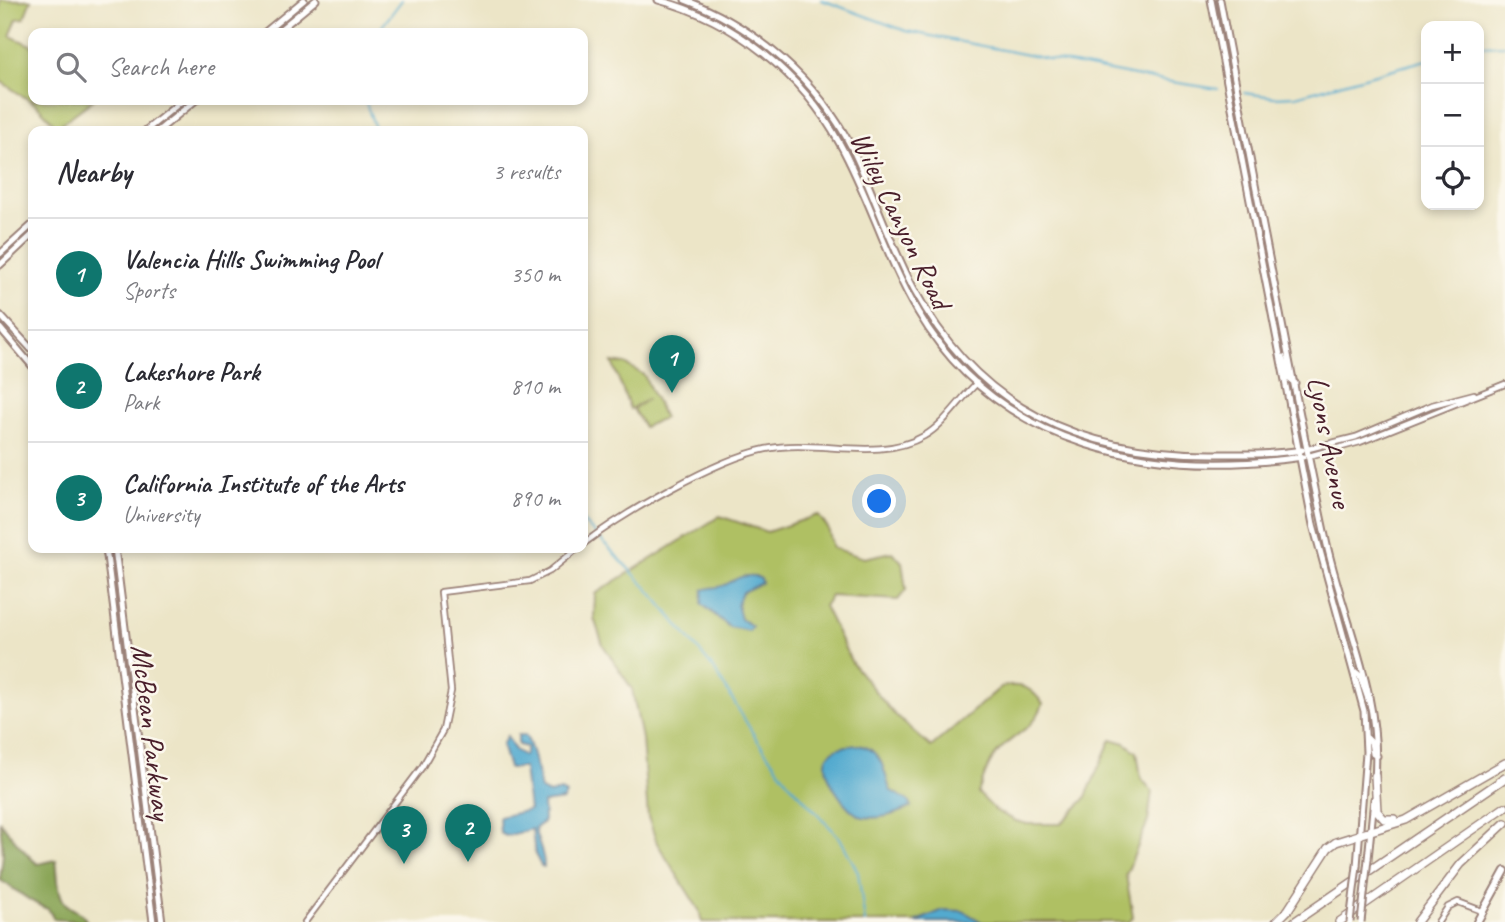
<!DOCTYPE html>
<html lang="en">
<head>
<meta charset="utf-8">
<style>
  body { margin:0; font-family:Caveat,sans-serif; background:#f7f7f7; color:#2b2b33 }
  .controls { position:absolute; right:21px; top:21px; display:grid; overflow:hidden; border-radius:14px; box-shadow:0 4px 10px #0003 }
  .controls button { width:63px; height:63px; display:grid; place-items:center; padding:0; border:0; border-bottom:2px solid #e1e1e2; background:#fff; color:#2b2b33; font:35px sans-serif }
  .you { position:absolute; left:880px; top:502px; width:24px; height:24px; margin:-18px; border:5px solid #fff; border-radius:50%; background:#1a73e8; box-shadow:0 0 0 10px #1a73e833 }
  .badge { display:grid; place-items:center; width:46px; height:46px; border-radius:50%; background:#0f766e; color:#fff; font-size:23px; font-weight:700 }
  .pin { position:absolute; translate:-50% -58px; filter:drop-shadow(0 2px 4px #0008) }
  .pin::after { content:''; position:absolute; top:37px; width:24px; height:21px; background:inherit; clip-path:polygon(0 0,100% 0,50% 100%) }
  .list { margin:0; padding:0; list-style:none }
  h2 { display:flex; justify-content:space-between; align-items:center; height:91px; margin:0; padding:0 28px; font-size:30px }
  h2 small { font-size:23px; font-weight:400; color:#7c7c81 }
  .list li { display:grid; grid-template-columns:46px 1fr auto; gap:21px; align-items:center; box-sizing:border-box; height:112px; padding:0 28px; border-top:2px solid #e1e1e2 }
  .list b { display:block; font-size:26px; white-space:nowrap }
  .list p { margin:0; font-size:23px; white-space:nowrap; color:#7c7c81 }
  .list em { font-size:23px; font-style:normal; color:#7c7c81 }
  .icon { flex:none; width:38px; height:38px; fill:none; stroke:currentColor; stroke-width:2; stroke-linecap:round; stroke-linejoin:round }
  .map { position:relative; flex:none; width:1505px; height:922px; overflow:hidden }
  .search { position:absolute; background:#fff; box-shadow:0 4px 10px #0003; left:28px; top:28px; width:560px; height:77px; display:flex; align-items:center; gap:18px; box-sizing:border-box; padding:0 24px; border-radius:14px; color:#7c7c81; font-size:26px }
  .panel { position:absolute; background:#fff; box-shadow:0 4px 10px #0003; left:28px; top:126px; width:560px; height:427px; border-radius:14px }
  .map>svg:first-child { display:block }
  .green { fill:#afc063; stroke:#7c7047; stroke-width:2 }
  .forest { fill:#8ba659; stroke:#6a6242; stroke-width:2 }
  .water { fill:#52aacf; stroke:#4e647d; stroke-width:2 }
  .lines { fill:none; stroke-linecap:round; stroke-linejoin:round }
  .stream { stroke:#52aacf; stroke-width:2 }
  .tertiary-casing { stroke:#9b8279; stroke-width:8 }
  .secondary-casing { stroke:#9b8279; stroke-width:9 }
  .primary-casing { stroke:#9b8279; stroke-width:10 }
  .motorway-casing { stroke:#9b8279; stroke-width:10 }
  .tertiary { stroke:#fff; stroke-width:4.5 }
  .secondary { stroke:#fff; stroke-width:5 }
  .primary { stroke:#fff; stroke-width:6 }
  .motorway { stroke:#fff; stroke-width:7 }
  .secondary-bridge-casing { stroke:#9b8279; stroke-width:9; stroke-linecap:butt }
  .secondary-bridge { stroke:#fff; stroke-width:5 }
  .labels { text-anchor:middle; stroke-width:5; stroke-linejoin:round; paint-order:stroke }
  .street-label { font-size:30px; fill:#4a1f2b; stroke:#fbf7ec }
</style>
</head>
<body>
<div class="map">
<svg width="1505" height="922" viewBox="0 0 1505 922">
  <rect width="100%" height="100%" fill="#fbf7ec"/>
  <filter id="ink" filterUnits="userSpaceOnUse"><feTurbulence type="fractalNoise" baseFrequency=".0143" numOctaves="2"/><feDisplacementMap in="SourceGraphic" scale="14" xChannelSelector="R" yChannelSelector="G"/><feConvolveMatrix kernelMatrix="1 2 1 2 8 2 1 2 1" color-interpolation-filters="sRGB"/></filter>
  <filter id="wash" filterUnits="userSpaceOnUse"><feTurbulence type="fractalNoise" baseFrequency=".00686" numOctaves="4" result="noise"/><feDisplacementMap in="SourceGraphic" scale="28" xChannelSelector="R" yChannelSelector="G"/><feGaussianBlur stdDeviation="1.57" result="paint"/><feColorMatrix in="noise" values="0 0 0 0 0 0 0 0 0 0 0 0 0 0 0 0 0 1.4 0 .05"/><feComposite in="paint" operator="in"/></filter>
  <g filter="url(#wash)">
    <rect width="100%" height="100%" fill="#ece5c7"/>
    <!-- green -->
    <path class="green" d="M0 0H31L24 18 17 19 10 36 33 46V100H93L57 127 38 106 0 81Z
      M612 362 625 364 644 375 664 418 644 427 633 409 648 399 630 409Z
      M818 515 828 528 833 548 864 558 892 552 902 562 906 590 898 600 831 596 824 606 852 663 893 713 931 747 1001 687C1022 683 1031 687 1043 704 1033 731 1015 732 998 752 988 763 983 780 978 793L996 811 1016 821 1027 824H1061L1085 799 1111 739 1125 743 1137 752 1141 778 1152 791 1148 821 1126 875 1133 917 1129 922H702L699 910 657 843 648 817 642 739 632 689 603 645 594 618 595 594 720 516 767 532Z
      M469 807 472 831 448 834 445 810Z"/>
    <!-- forest -->
    <path class="forest" d="M0 821C5 829 31 860 38 864L56 860C58 872 57 896 66 904 75 912 81 910 87 922L54 919 48 909C31 904 16 889 0 880L3 854Z"/>
    <!-- water -->
    <path class="water" d="M755 576 761 579 762 583 742 592 737 604 741 619 752 626 749 631 729 627 702 604 703 590C711 587 720 588 727 584 737 578 742 575 755 576Z
      M518 735H525C531 742 539 780 541 790L549 794 561 791 566 794 563 800 543 803 544 821 535 829C537 843 545 854 544 867L541 866 535 854 532 829 506 836 500 833 499 817 529 810 524 768H509L502 745 507 736 515 750 524 756 527 747 518 745Z
      M858 745C882 749 884 770 890 790L910 802 911 807C896 814 880 820 863 817 847 814 818 771 828 756 834 746 848 746 858 745Z
      M943 910 963 911 982 922H915Z"/>
    <g class="lines">
      <!-- stream -->
      <path class="stream" d="M822 0 906 31 1145 78 1218 89
        M377 33 402 0
        M1479 46 1505 45
        M1244 93 1274 97 1296 96 1426 60
        M365 100 376 131
        M583 521 649 590 714 669 757 740 789 783 840 838 858 872 865 922"/>
    </g>
  </g>
  <g filter="url(#ink)">
    <g class="lines">
      <defs>
        <path id="tertiary" d="M1308 449 1356 437 1432 405 1474 394
          M1309 456 1360 442 1505 384
          M583 544C624 513 716 459 766 449 817 438 877 463 924 436 945 424 959 400 977 383
          M305 922 422 767 443 730 451 691 441 592 530 581 550 571 578 548
          M1438 922 1448 907 1458 902 1482 911"/>
        <path id="secondary" d="M658 0C735 20 802 74 840 144 870 198 886 258 918 312 999 450 1155 478 1303 457
          M685 0C755 26 818 81 852 148 874 194 890 244 914 289 979 409 1080 454 1212 454 1242 454 1272 455 1302 450
          M1211 0 1313 525 1364 711 1366 752 1357 866
          M1220 0C1254 179 1287 358 1325 536 1342 619 1382 693 1375 779
          M264 33 304 0
          M276 33 316 0
          M145 131 183 100
          M158 131 196 100
          M0 254 33 224
          M0 265 33 234
          M0 315 33 351
          M0 328 33 367
          M1283 357 1289 379 1295 383
          M106 548 153 922
          M115 548 162 922
          M1357 673 1360 676 1371 708
          M1367 738 1371 742 1373 754 1377 756
          M1368 859 1374 799"/>
        <path id="primary" d="M1477 922 1505 871"/>
        <path id="motorway" d="M1375 776 1377 811 1384 819H1394
          M1276 922 1288 910 1328 848 1336 842 1406 820 1505 763
          M1294 922 1505 778
          M1339 922 1505 807
          M1417 922 1461 864 1505 823"/>
      </defs>
      <!-- tertiary casing -->
      <use href="#tertiary" class="tertiary-casing"/>
      <!-- secondary casing -->
      <use href="#secondary" class="secondary-casing"/>
      <!-- primary casing -->
      <use href="#primary" class="primary-casing"/>
      <!-- motorway casing -->
      <use href="#motorway" class="motorway-casing"/>
      <!-- tertiary -->
      <use href="#tertiary" class="tertiary"/>
      <!-- secondary -->
      <use href="#secondary" class="secondary"/>
      <!-- primary -->
      <use href="#primary" class="primary"/>
      <!-- motorway -->
      <use href="#motorway" class="motorway"/>
      <defs>
        <path id="secondary-bridge" d="M1350 922 1357 866
          M1361 922 1368 859"/>
      </defs>
      <!-- secondary-bridge casing -->
      <use href="#secondary-bridge" class="secondary-bridge-casing"/>
      <!-- secondary-bridge -->
      <use href="#secondary-bridge" class="secondary-bridge"/>
    </g>
  </g>
  <g class="labels">
    <!-- street labels -->
    <g class="street-label">
      <text transform="translate(901 220) rotate(64)" y="10">Wiley Canyon Road</text>
      <text transform="translate(1330 442) rotate(79)" y="10">Lyons Avenue</text>
      <text transform="translate(152 732) rotate(83)" y="10">McBean Parkway</text>
    </g>
  </g>
</svg>
<div class="controls">
<button>+</button>
<button>−</button>
<button><svg class="icon" aria-label="locate" viewBox="0 0 24 24"><circle cx="12" cy="12" r="6"/><path d="M12 2v4M12 18v4M2 12h4M18 12h4"/></svg></button>
</div>
<div class="you"></div>
<div class="pin badge" style="left:672px;top:393px">1</div>
<div class="pin badge" style="left:468px;top:862px">2</div>
<div class="pin badge" style="left:404px;top:864px">3</div>
<div class="search"><svg class="icon" aria-label="search" viewBox="0 0 24 24"><circle cx="10" cy="10" r="6"/><path d="M15 15l6 6"/></svg>Search here</div>
<section class="panel">
<h2>Nearby<small>3 results</small></h2>
<ul class="list">
<li><span class="badge">1</span><div><b>Valencia Hills Swimming Pool</b><p>Sports</p></div><em>350 m</em></li>
<li><span class="badge">2</span><div><b>Lakeshore Park</b><p>Park</p></div><em>810 m</em></li>
<li><span class="badge">3</span><div><b>California Institute of the Arts</b><p>University</p></div><em>890 m</em></li>
</ul>
</section>
</div>
</body>
</html>
